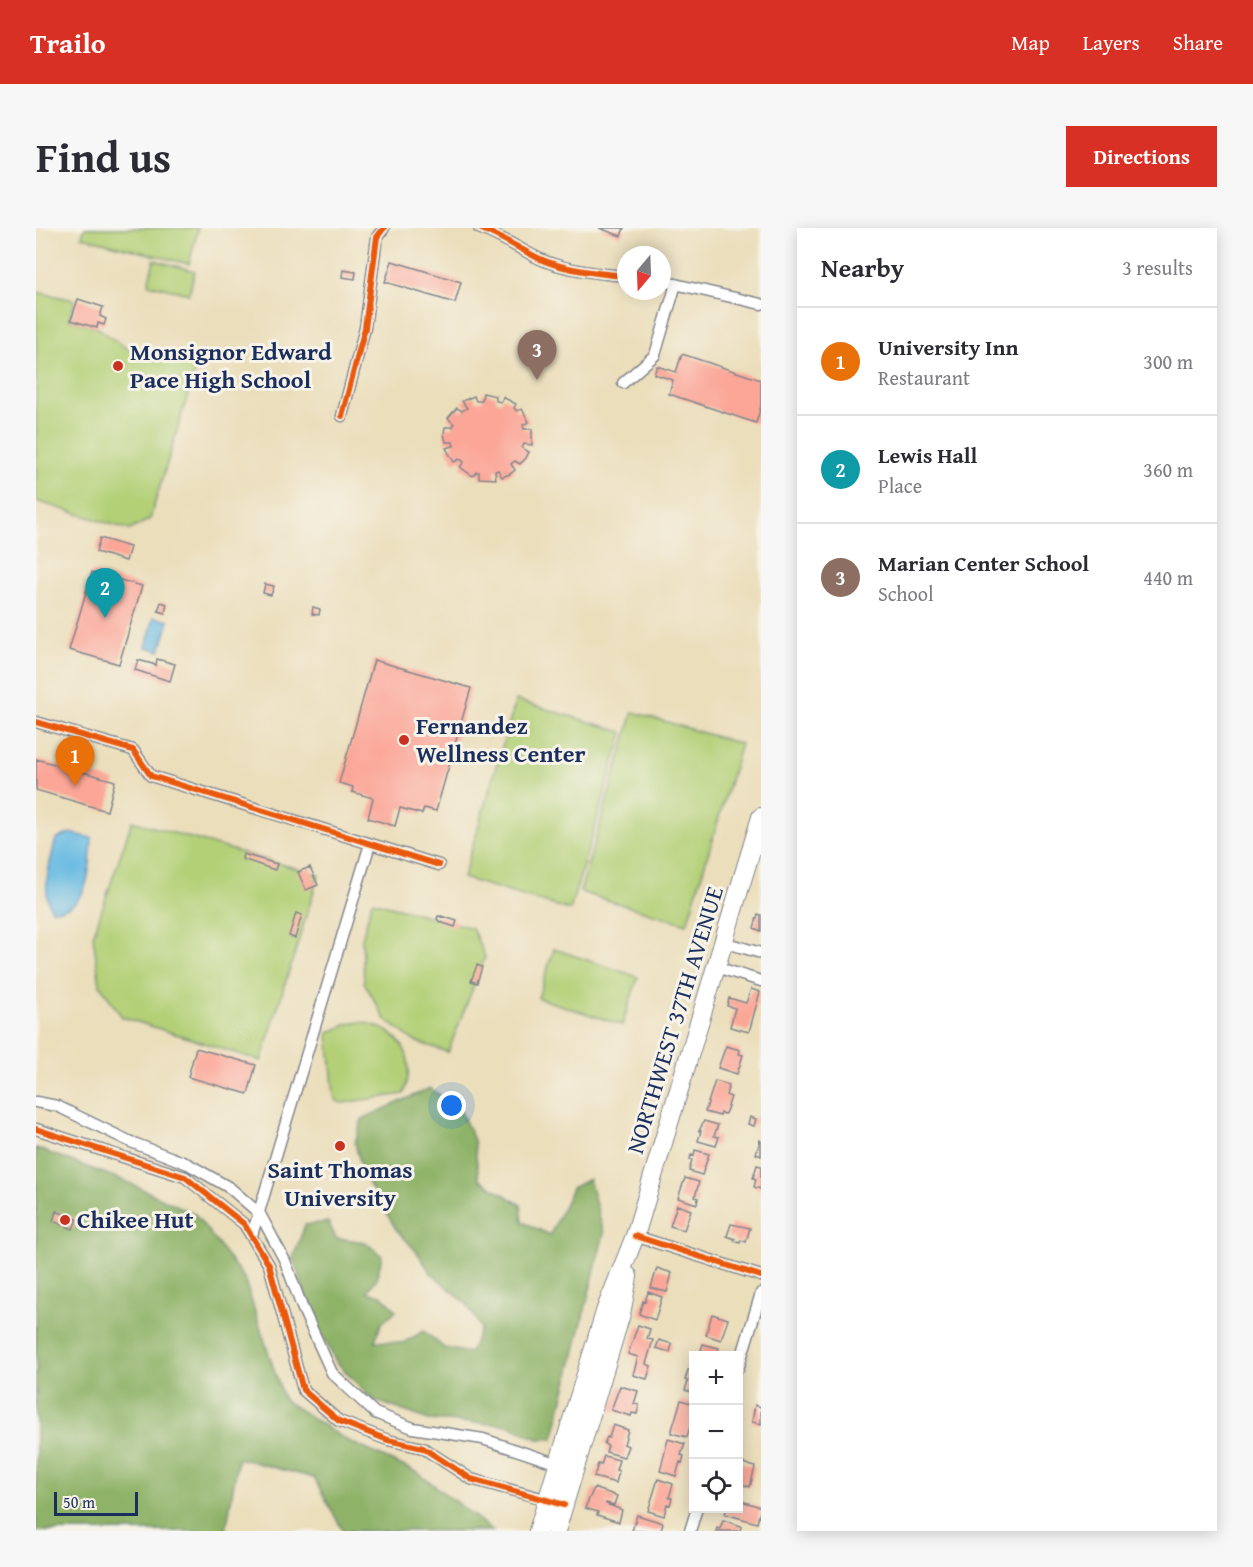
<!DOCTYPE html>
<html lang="en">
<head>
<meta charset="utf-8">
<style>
  body { margin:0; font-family:"Gentium Book Plus",serif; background:#f7f7f7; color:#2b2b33 }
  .controls { position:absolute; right:18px; bottom:18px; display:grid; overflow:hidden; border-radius:0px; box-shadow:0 3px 15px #0003 }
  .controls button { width:54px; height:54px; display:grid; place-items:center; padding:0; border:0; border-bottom:2px solid #e1e1e2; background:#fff; color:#2b2b33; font:30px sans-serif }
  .compass { position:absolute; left:581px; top:18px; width:54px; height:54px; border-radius:50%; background:#fff; box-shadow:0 3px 15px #0003; rotate:199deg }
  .scale { position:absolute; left:18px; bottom:15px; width:84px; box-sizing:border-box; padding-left:6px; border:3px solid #1b2f5e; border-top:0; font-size:16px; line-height:21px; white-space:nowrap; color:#1b2f5e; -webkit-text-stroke:4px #f7f3e8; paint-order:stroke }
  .you { position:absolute; left:416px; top:878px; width:21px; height:21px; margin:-15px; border:4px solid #fff; border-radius:50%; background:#1a73e8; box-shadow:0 0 0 9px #1a73e833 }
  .badge { display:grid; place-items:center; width:39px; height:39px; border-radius:50%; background:#d93025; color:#fff; font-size:20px; font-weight:700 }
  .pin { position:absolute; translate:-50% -50px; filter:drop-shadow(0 2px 3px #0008) }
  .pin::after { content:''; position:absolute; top:32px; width:21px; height:18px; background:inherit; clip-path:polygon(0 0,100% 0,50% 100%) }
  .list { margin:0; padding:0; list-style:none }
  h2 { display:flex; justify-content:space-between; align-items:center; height:78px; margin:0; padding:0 24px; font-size:26px }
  h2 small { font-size:20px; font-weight:400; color:#7c7c81 }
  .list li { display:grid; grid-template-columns:39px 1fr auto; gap:18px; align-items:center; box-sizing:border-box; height:108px; padding:0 24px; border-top:2px solid #e1e1e2 }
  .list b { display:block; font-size:22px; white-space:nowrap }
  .list p { margin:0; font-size:20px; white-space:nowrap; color:#7c7c81 }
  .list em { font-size:20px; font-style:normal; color:#7c7c81 }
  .icon { flex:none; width:33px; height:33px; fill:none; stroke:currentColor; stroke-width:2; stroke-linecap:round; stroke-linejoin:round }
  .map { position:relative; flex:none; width:725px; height:1303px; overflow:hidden; border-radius:0px }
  header { display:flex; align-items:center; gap:36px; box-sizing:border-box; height:84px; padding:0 30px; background:#d93025; color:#fff }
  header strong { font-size:28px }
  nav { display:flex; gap:33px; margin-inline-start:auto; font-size:21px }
  .intro { display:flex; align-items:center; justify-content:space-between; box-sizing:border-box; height:144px; padding:0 36px }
  h1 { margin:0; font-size:42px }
  .button { padding:15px 27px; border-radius:0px; background:#d93025; color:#fff; font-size:21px; font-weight:700 }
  main { display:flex; gap:36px; padding:0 36px }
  aside { flex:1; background:#fff; border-radius:0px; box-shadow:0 3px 15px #0003 }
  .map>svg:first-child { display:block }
  .green { fill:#b3d077; stroke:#67806a; stroke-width:1.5 }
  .forest { fill:#8eb268; stroke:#547063; stroke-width:1.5 }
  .water { fill:#66bae2; stroke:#4074a0; stroke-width:1.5 }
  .building { fill:#fba697 }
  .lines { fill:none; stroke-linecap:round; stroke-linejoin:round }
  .street-casing { stroke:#83868c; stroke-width:13 }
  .primary-casing { stroke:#83868c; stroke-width:20 }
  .street { stroke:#fff; stroke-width:10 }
  .primary { stroke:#fff; stroke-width:18 }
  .cycleway-casing { stroke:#f7f3e8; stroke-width:10 }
  .cycleway { stroke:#e8590c; stroke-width:6 }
  .poi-dot { fill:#c8321e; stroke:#f7f3e8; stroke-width:2 }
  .labels { text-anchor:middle; stroke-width:6; stroke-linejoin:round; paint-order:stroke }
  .poi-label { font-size:24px; font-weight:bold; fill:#1b2f5e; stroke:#f7f3e8; text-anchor:start }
  .street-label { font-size:24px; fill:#1b2f5e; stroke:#f7f3e8 }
</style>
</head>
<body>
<header>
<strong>Trailo</strong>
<nav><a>Map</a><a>Layers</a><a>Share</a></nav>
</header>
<div class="intro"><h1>Find us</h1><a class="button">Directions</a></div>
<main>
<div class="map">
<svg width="725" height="1303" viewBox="0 0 725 1303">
  <rect width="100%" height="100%" fill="#f7f3e8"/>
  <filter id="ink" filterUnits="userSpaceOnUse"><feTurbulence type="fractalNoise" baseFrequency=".0167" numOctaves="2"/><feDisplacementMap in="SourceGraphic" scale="12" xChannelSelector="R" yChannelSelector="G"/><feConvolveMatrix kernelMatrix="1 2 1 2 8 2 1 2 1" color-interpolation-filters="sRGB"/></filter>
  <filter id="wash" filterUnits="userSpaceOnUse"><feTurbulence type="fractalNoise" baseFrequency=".008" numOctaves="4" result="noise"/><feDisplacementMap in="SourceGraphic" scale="24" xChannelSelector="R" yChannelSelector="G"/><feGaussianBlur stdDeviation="1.35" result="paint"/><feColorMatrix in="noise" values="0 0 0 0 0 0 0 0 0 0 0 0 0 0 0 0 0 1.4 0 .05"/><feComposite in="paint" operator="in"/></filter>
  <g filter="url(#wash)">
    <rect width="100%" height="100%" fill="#ebdebb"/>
    <!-- green -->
    <path class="green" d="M48 0H162L153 36 46 9Z
      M118 32 159 43 153 66 112 56Z
      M0 64 39 72 33 91 62 100 90 120 160 140 114 291 94 302 0 273Z
      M480 472 587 504 534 682 427 650Z
      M597 484 705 516 651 696 544 664Z
      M96 593 283 647 225 833 86 789 64 757 57 708Z
      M336 673 436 700 449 729 412 824 378 813 349 791 328 754 326 711Z
      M518 721 602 749 586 797 502 770Z
      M326 794C366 803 381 827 368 866L306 875 301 873 298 868 292 805 312 796Z"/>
    <!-- forest -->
    <path class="forest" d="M394 860 424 882 438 912 443 951 485 977 487 994 514 1007 536 960 553 951 568 1005 517 1211H502L472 1197 393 1192 335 1171 299 1132 274 1082 257 1030 269 997 292 994 300 1010 329 1014 346 1028 341 1050 331 1064 345 1067 360 1082 345 1096 339 1113 367 1115 388 1103 408 1120 434 1125 445 1100 431 1076 395 1045 381 1024 360 1001 327 946 319 915 326 891Z
      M0 920 89 953 159 986 208 1050 248 1172 310 1212 382 1245 457 1303H307L278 1250 202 1230 190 1303H0Z"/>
    <!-- water -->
    <path class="water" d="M118 389 133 393 124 423 110 419Z
      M34 605 56 610C54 638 55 683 16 682 4 666 15 630 20 611Z"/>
    <g id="blocks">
      <!-- building -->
      <path class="building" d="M563 0H588L585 8Z
        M356 33 425 54 419 75 349 54Z
        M307 42 320 44 319 51 306 49Z
        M42 71 67 79 64 88 70 91 68 97 62 95 61 100 35 92Z
        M646 126 725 152V178L720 195 633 166 637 152 618 146 621 138 640 144Z
        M447 165 460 168V173L465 174 467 169 480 176 478 180 481 183 486 181 493 194 487 197 488 201H496V217L488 216 486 220 493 224 490 230 484 236 479 233 475 236 479 242 474 246 466 249 462 242 459 243 460 251 443 250V244H440L437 248 424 239 428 234 424 231 418 234 410 220 418 218 417 214H410L408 206 409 199H417L418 196 412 190 417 184 421 180 426 183 431 180 426 173 438 168 440 173H446Z
        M64 310 94 319 90 333 60 324Z
        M56 344 106 358 83 436 33 422Z
        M229 356 238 358 235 367 227 365Z
        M125 374 131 376 129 385 122 383Z
        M277 379 284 381 283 387 276 386Z
        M121 431 139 436 134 453 99 442 102 432 120 437Z
        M338 432 435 460 400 583 388 580 386 586 364 580 359 598 332 590 337 570 316 564 317 559 303 555Z
        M0 531 79 553 71 583 0 562Z
        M207 626 241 636 239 642 206 631Z
        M274 639 282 657 270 662 262 644Z
        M260 685 266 687 259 710 253 708Z
        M722 686 725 687V703L718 700Z
        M402 688 405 689V688L421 693 419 699 404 694 401 691Z
        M441 737 446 739 441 755 435 753Z
        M715 761 724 764 713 804 694 799 699 780 691 778 693 770 710 775Z
        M690 818 704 822 703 826 707 827 701 846 682 840Z
        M160 820 220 837 212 866 152 849Z
        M679 853 693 857 690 867 695 869 692 878 689 886 685 885 684 888 669 884Z
        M714 889 720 891 718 898 712 896Z
        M668 893 682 897 678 908 683 909 680 918 662 913 665 903H663Z
        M724 912 725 913V928L720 926Z
        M659 922 673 926 666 947 653 943 656 932 654 931 655 927 658 928Z
        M721 937 725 938V961L718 959 720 951 717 950Z
        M649 950 663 954 659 969 662 970 661 976 642 970Z
        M641 977 655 982 648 1002 634 998Z
        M20 983 41 991 37 1001 17 993Z
        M695 996 714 1000 710 1014 705 1012 704 1015 698 1013 699 1011 691 1008Z
        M621 1040 636 1045 631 1064 615 1060Z
        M612 1064 626 1069 619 1092 603 1086 607 1073 609 1074Z
        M676 1086 692 1091 685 1112 670 1107Z
        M602 1097 614 1101 611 1111 617 1112 610 1136 615 1138 611 1151 597 1147 602 1129 592 1126Z
        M623 1112 636 1116 634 1124 620 1120Z
        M667 1116 683 1120 680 1128H663Z
        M652 1142 658 1144V1165L649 1162 652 1153 649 1152Z
        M584 1158 602 1163 598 1176 603 1177 601 1186 596 1185 595 1188 575 1182Z
        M645 1172 658 1176V1196H655L651 1209 635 1205Z
        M719 1177 725 1179V1196L716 1194Z
        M577 1197 592 1202 588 1216 592 1218 588 1229 570 1224 572 1218 568 1216 571 1209 573 1210Z
        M632 1211 649 1216 645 1227 648 1228 646 1235 644 1234 640 1248 624 1243Z
        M568 1228 583 1232 580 1242 583 1243 580 1255 558 1249 562 1236 565 1237Z
        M704 1234 719 1239 714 1259 702 1255Z
        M622 1251 637 1256 633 1270H636L634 1277 631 1276 628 1288 612 1283Z
        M558 1260 581 1268 578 1277 570 1275V1276L586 1282 583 1294 561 1287 562 1284 549 1280Z
        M702 1272 725 1279 721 1295 689 1286 691 1280H702Z
        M601 1287 627 1295 625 1303H596Z
        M687 1292 705 1298 704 1303H680L681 1300 684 1301Z"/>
    </g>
  </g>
  <g filter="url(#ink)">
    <use href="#blocks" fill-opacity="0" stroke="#83868c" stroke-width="1.5"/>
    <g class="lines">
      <defs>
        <path id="street" d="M443 0C464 8 482 20 502 30 524 41 565 46 590 48
          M626 53 725 76
          M587 155 619 127 640 56
          M306 188 329 100 341 9 348 0
          M0 494 97 522 115 548 403 637
          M687 714 725 725
          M680 739 725 753
          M0 874 21 878 95 914 152 936 194 960 224 986 249 1033 266 1079 296 1145 339 1185 377 1200 447 1211 528 1238
          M0 901 149 949 208 996 233 1037 267 1162 303 1193 352 1212 387 1220 435 1251 516 1273
          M216 1007 334 616
          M599 1008 725 1048
          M702 1141 725 1065
          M654 1303 661 1280"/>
        <path id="primary" d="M502 1303 570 1081 599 1008 725 589
          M520 1303 585 1086 592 1048"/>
      </defs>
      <!-- street casing -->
      <use href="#street" class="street-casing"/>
      <!-- primary casing -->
      <use href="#primary" class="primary-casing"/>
      <!-- street -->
      <use href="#street" class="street"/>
      <!-- primary -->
      <use href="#primary" class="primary"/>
      <defs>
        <path id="cycleway" d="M443 0C464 8 482 20 502 30 524 41 565 46 590 48
          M306 188 329 100 341 9 348 0
          M0 494 97 522 115 548 403 637
          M0 901 149 949 208 996 233 1037 267 1162 303 1193 352 1212 387 1220 435 1251 528 1277
          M599 1008 725 1048"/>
      </defs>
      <!-- cycleway casing -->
      <use href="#cycleway" class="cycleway-casing"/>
      <!-- cycleway -->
      <use href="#cycleway" class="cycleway"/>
    </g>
  </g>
  <!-- markers -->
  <g class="poi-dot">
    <circle cx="82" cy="138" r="6"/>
    <circle cx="368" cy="512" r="6"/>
    <circle cx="304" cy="918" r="6"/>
    <circle cx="29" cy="992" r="6"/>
  </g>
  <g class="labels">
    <!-- poi labels -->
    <g class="poi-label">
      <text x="94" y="132">Monsignor Edward<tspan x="94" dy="28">Pace High School</tspan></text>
      <text x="380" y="506">Fernandez<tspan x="380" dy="28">Wellness Center</tspan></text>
      <text x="304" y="950" text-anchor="middle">Saint Thomas<tspan x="304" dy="28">University</tspan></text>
      <text x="41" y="1000">Chikee Hut</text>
    </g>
    <!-- street labels -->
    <g class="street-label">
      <text transform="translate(639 792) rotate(-73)" y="8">NORTHWEST 37TH AVENUE</text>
    </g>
  </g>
</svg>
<div class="controls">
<button>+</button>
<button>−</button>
<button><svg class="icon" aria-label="locate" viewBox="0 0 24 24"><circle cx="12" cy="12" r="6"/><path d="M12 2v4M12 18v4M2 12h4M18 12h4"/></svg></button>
</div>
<svg class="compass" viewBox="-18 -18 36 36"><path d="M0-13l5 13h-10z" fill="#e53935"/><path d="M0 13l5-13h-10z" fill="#7c7c81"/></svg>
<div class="scale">50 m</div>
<div class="you"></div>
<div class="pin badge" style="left:39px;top:558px;background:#e8710a">1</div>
<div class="pin badge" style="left:69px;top:390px;background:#0f9aa8">2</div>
<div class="pin badge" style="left:501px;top:152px;background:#8d6e63">3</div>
</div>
<aside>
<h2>Nearby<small>3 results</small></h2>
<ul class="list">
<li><span class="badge" style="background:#e8710a">1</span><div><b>University Inn</b><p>Restaurant</p></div><em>300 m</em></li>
<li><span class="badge" style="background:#0f9aa8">2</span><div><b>Lewis Hall</b><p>Place</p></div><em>360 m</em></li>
<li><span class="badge" style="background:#8d6e63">3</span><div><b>Marian Center School</b><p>School</p></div><em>440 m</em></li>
</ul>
</aside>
</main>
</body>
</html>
